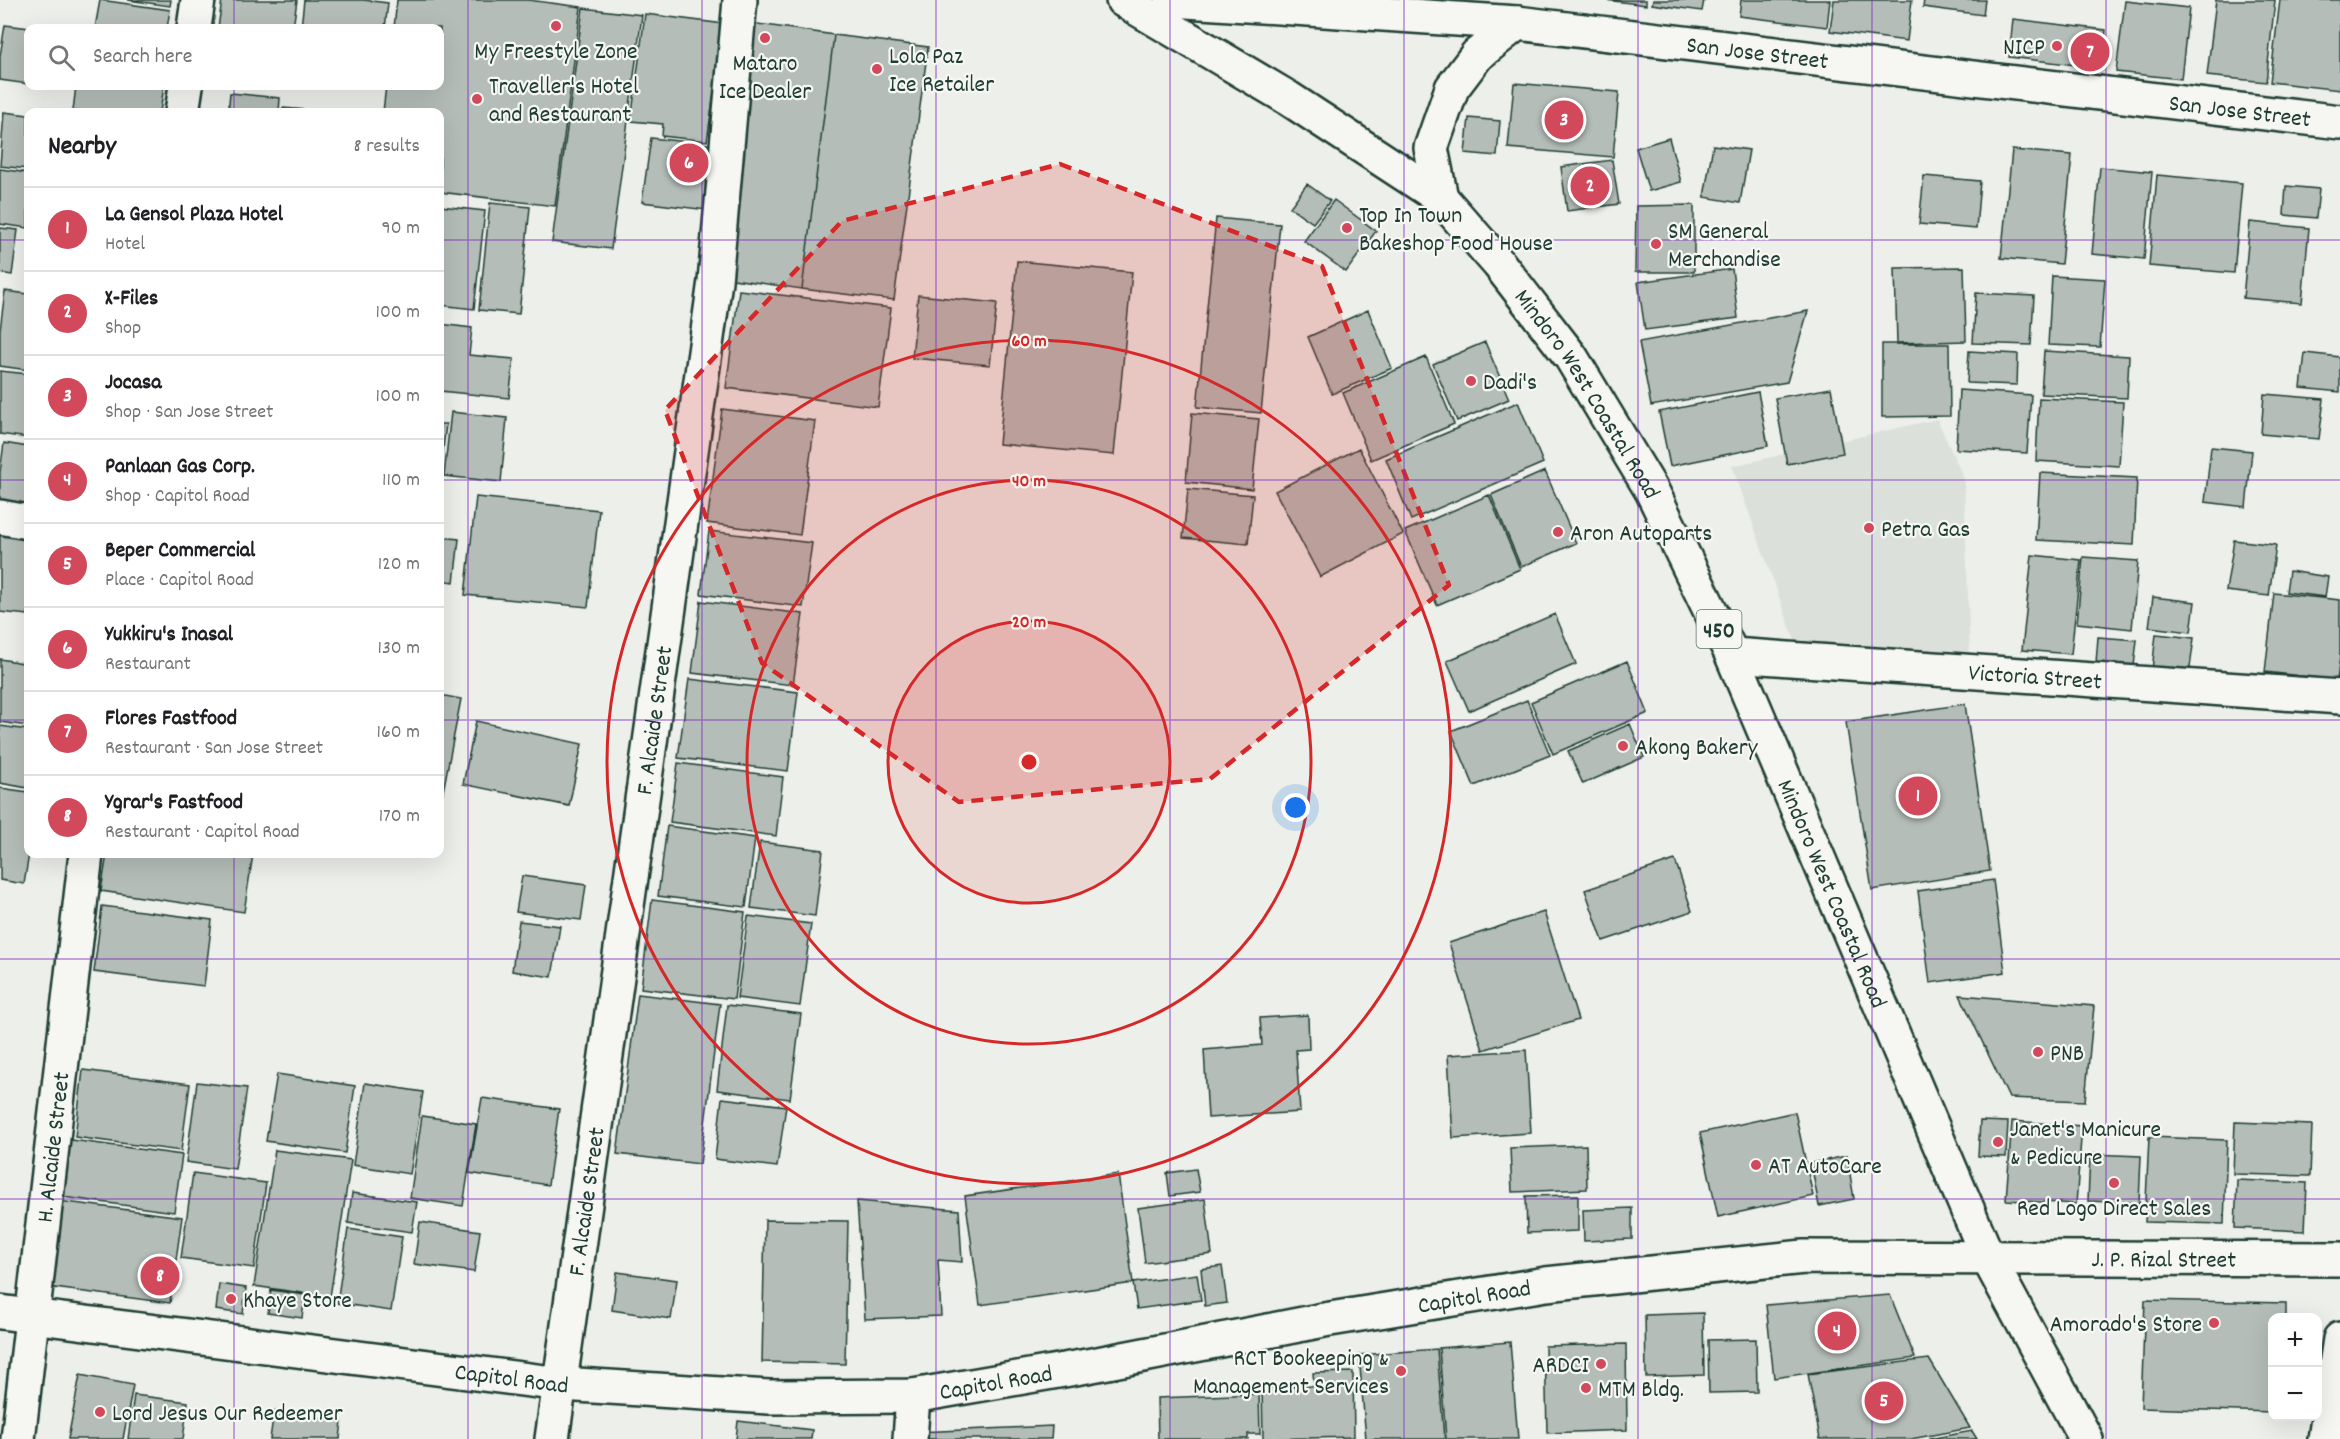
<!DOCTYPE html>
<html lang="en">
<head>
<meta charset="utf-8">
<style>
  body { margin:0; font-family:Dekko,sans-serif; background:#f6f6f6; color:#202124 }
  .controls { position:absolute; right:18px; bottom:18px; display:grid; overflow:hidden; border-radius:12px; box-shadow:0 6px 24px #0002 }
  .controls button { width:54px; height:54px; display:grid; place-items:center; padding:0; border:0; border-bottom:2px solid #e0e0e0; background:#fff; color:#202124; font:30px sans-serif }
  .you { position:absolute; left:1296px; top:808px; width:21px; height:21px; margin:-15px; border:4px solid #fff; border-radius:50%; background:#1a73e8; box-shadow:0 0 0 9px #1a73e833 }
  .badge { display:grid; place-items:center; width:39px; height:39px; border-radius:50%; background:#d1495b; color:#fff; font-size:20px; font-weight:700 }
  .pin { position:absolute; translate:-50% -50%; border:3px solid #fff; box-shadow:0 2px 6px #0006 }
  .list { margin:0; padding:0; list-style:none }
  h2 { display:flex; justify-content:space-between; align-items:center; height:78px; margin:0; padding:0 24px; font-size:26px }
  h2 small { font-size:20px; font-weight:400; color:#757577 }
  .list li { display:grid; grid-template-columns:39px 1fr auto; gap:18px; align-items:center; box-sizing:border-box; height:84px; padding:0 24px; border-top:2px solid #e0e0e0 }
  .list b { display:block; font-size:22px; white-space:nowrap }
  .list p { margin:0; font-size:20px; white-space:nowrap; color:#757577 }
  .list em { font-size:20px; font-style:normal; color:#757577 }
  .icon { flex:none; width:33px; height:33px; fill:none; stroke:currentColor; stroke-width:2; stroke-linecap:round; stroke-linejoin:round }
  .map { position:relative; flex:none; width:2340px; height:1439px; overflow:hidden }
  .search { position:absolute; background:#fff; box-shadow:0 6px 24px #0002; left:24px; top:24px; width:420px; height:66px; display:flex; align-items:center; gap:15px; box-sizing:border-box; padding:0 21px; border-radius:12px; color:#757577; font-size:22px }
  .panel { position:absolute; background:#fff; box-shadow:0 6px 24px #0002; left:24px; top:108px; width:420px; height:750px; border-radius:12px }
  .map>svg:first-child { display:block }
  .built { fill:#dce0db }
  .building { fill:#b4bdb8; stroke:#1f3d34; stroke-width:1.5 }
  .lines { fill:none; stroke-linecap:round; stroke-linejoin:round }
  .minor-casing { stroke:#1f3d34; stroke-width:38 }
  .major-casing { stroke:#1f3d34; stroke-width:38 }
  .minor { stroke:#f6f6f2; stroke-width:33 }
  .major { stroke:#f6f6f2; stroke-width:33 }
  .marked { fill:#d62828; fill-opacity:0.2; stroke:#d62828; stroke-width:4.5; stroke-dasharray:12 8; stroke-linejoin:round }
  .grid { fill:none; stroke:#7b2cbf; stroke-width:1.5; stroke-opacity:0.55 }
  .ring { fill:none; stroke:#d62828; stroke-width:3 }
  .poi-dot { fill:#d1495b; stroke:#f6f6f2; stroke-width:2 }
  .labels { text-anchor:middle; stroke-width:4.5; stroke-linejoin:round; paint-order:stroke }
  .shield { fill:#f6f6f2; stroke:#60746d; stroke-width:1.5 }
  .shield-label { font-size:22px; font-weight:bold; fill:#1f3d34 }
  .poi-label { font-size:24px; fill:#1f3d34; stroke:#f6f6f2; text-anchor:start }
  .street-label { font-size:24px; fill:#1f3d34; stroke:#f6f6f2 }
  .centre { fill:#d62828; stroke:#f6f6f2; stroke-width:3 }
  .ring-label { font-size:18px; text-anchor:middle; font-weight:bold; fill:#d62828; stroke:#f6f6f2; stroke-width:4.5; stroke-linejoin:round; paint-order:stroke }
</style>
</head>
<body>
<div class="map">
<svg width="2340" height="1439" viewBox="0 0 2340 1439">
  <rect width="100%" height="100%" fill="#edefea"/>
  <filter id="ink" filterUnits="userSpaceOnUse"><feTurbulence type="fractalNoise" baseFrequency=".0167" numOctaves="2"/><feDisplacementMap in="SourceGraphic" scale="12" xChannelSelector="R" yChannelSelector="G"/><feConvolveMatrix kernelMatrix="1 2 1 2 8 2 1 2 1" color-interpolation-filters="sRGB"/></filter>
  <g filter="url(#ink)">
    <!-- built -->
    <path class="built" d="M1937 419 1964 479 1970 658 1795 641 1732 466Z"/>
    <!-- building -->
    <path class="building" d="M100 0 170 10 167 28H95Z
      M128 0H171L170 6Z
      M222 0H297L293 28H218Z
      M304 0H363L388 3 385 28H301Z
      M397 0H528L581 7 555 206 440 192V112H383L386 86H440V28H394Z
      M1605 0H1646V5Z
      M1653 0H1704L1702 11 1652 4Z
      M1741 0H1830L1827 27 1739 16Z
      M1834 0H1912L1907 41 1830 31Z
      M1924 0H1985L1983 15 1923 7Z
      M2216 0H2275L2266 82 2207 76Z
      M2280 0H2340V90L2270 82Z
      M2125 1 2189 8 2181 79 2116 72Z
      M583 8 642 15 611 249 552 242Z
      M645 14 724 24 707 141 662 136 663 124 631 121Z
      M2013 19 2106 30 2102 68 2009 57Z
      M751 23 834 35 802 289 733 279 743 163 738 146Z
      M5 25 30 28 28 84 0 80V56Z
      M834 35 928 47 894 300 802 289Z
      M1514 83 1619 92 1613 157 1508 148Z
      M76 86H164L160 112 73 111Z
      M230 93 280 98 279 112H228Z
      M283 108 333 112H283Z
      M4 112 28 115V169L0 166Z
      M1469 118 1500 121 1497 156 1465 153Z
      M651 138 715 145 707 210 642 202Z
      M1669 138 1681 182 1649 191 1636 148Z
      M1713 145 1749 150 1740 203 1704 197Z
      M2012 150 2072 155 2061 264 2001 258Z
      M1612 160 1619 204 1567 211 1561 167Z
      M2100 167 2152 172 2144 259 2092 254Z
      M0 169 28 173V228L0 224Z
      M2157 175 2242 183 2234 273 2149 266Z
      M1924 176 1980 181 1976 229 1919 224Z
      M1307 184 1330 201 1313 223 1290 207Z
      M2286 186 2319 189 2316 218 2284 215Z
      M1334 200 1376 231 1346 272 1304 241Z
      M490 203 530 207 519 314 479 310Z
      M1694 205V272H1635L1636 206Z
      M440 206 485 211 474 309 440 305Z
      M1216 218 1280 224 1261 413 1197 407Z
      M2250 222 2309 228 2302 303 2243 298Z
      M0 228 18 230 12 275 0 273Z
      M1017 261 1132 272 1114 455 999 444Z
      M1964 267 1966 341 1897 343 1895 268Z
      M1732 269 1738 318 1645 330 1638 282Z
      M2052 276 2105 279 2100 347 2048 345Z
      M739 290 891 308 878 407 726 388Z
      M5 291 28 294V370L0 366V330Z
      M1976 293 2034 296 2031 345 1973 343Z
      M918 295 997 303 990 365 912 358Z
      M1368 310 1392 368 1332 394 1308 337Z
      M1808 311 1787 382 1651 406 1639 342Z
      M440 324 472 328 469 355 514 359 509 398 440 391Z
      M1485 342 1509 399 1457 421 1433 364Z
      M1882 344H1949L1950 416 1882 417Z
      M1969 351 2018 354 2017 385 1967 383Z
      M2044 351 2129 356 2127 398 2041 394Z
      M2305 353 2340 357V392L2301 388Z
      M1426 357 1454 424 1371 460 1343 393Z
      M0 371 28 374V438L0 434Z
      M1831 388 1843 453 1787 464 1775 398Z
      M1959 390 2031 395 2027 453 1956 449Z
      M1758 392 1768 446 1670 466 1659 412Z
      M2264 394 2324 399 2319 439 2261 434Z
      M2039 398 2123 402 2119 466 2036 461Z
      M1518 402 1543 463 1411 520 1386 459Z
      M722 409 815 421 800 535 707 523Z
      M451 412 507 418 501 482 444 476Z
      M1192 413 1259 419 1252 489 1186 482Z
      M440 424H446L441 466 440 465Z
      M4 443 28 447V511L0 506V472Z
      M2211 447 2252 451 2246 507 2205 502Z
      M1359 448 1403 534 1320 577 1275 491Z
      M1545 471 1576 543 1521 567 1491 495Z
      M2040 473 2137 478 2134 545 2036 540Z
      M1188 489 1253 495 1248 544 1183 538Z
      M1489 495 1520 569 1437 605 1405 531Z
      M476 497 599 510 588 607 465 595Z
      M0 524 28 527V615L0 612Z
      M709 531 812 543 803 607 701 594Z
      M440 537 459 539 454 582 440 580Z
      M2234 540 2276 545 2269 596 2226 591Z
      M2032 555 2081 560 2071 654 2022 650Z
      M2083 557 2138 561 2132 629 2077 623Z
      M2289 571 2328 577 2325 597 2286 592Z
      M2274 593 2340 600V657L2337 680 2265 672Z
      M2153 597 2195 602 2191 632 2149 627Z
      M701 601 803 614 793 685 692 673Z
      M1555 614 1576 664 1469 711 1447 661Z
      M2156 634 2194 638 2189 675 2152 670Z
      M2098 637 2137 640 2134 666 2096 663Z
      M0 659 28 664V726L0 722Z
      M1627 661 1648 713 1553 754 1531 702Z
      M689 679 798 692 788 771 678 758Z
      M440 695 461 699 440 807Z
      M1527 700 1550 755 1474 786 1451 731Z
      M1965 704 1990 871 1872 890 1846 722Z
      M476 721 582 744 569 806 463 784Z
      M1630 724 1644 757 1583 784 1568 751Z
      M0 726 28 730V788L0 783Z
      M678 763 783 777 776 836 670 822Z
      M0 788 28 792 29 854 24 884 0 880Z
      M667 826 755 838 746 907 658 896Z
      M760 842 823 850 815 916 751 908Z
      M107 854H253L244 912 101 891Z
      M1675 860 1692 911 1603 941 1585 890Z
      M522 876 586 885 581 920 516 912Z
      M1993 880 2005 972 1930 983 1918 891Z
      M652 900 745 912 734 999 641 988Z
      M102 906 212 920 204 986 94 972Z
      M1544 912 1578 1020 1483 1050 1449 943Z
      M748 916 811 924 800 1006 737 998Z
      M519 921 560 926 552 977 512 971Z
      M638 994 720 1004 700 1164 617 1154Z
      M1960 995 2094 1006 2085 1101 2009 1098Z
      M727 1005 801 1014 790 1099 717 1090Z
      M1308 1015 1309 1049 1296 1050 1300 1112 1208 1118 1204 1050 1262 1045 1260 1018Z
      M1526 1050 1531 1133 1453 1138 1448 1055Z
      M83 1070 190 1084 181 1151 75 1137Z
      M277 1074 355 1086 345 1153 266 1141Z
      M197 1082 247 1088 235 1169 186 1162Z
      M365 1083 423 1092 410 1174 353 1165Z
      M482 1098 559 1109 548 1185 469 1173Z
      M722 1098 786 1106 777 1167 715 1159Z
      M1795 1112 1813 1196 1718 1217 1700 1133Z
      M422 1116 476 1124 463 1206 410 1198Z
      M1980 1121 2008 1122 2006 1157 1978 1156Z
      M2012 1121 2082 1126 2076 1204 2006 1200Z
      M2235 1122 2312 1125 2310 1176 2233 1174Z
      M2149 1137 2227 1140 2224 1224 2145 1222Z
      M64 1139 182 1155 174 1212 56 1196Z
      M1586 1145 1587 1189 1512 1192 1510 1148Z
      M275 1150 351 1160 330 1297 254 1286Z
      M2090 1154 2141 1156 2139 1203 2088 1201Z
      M1847 1156 1854 1199 1819 1206 1811 1163Z
      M1196 1169 1200 1192 1170 1196 1167 1173Z
      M193 1173 266 1183 254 1268 181 1258Z
      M1118 1174 1133 1283 980 1305 965 1196Z
      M2237 1180 2307 1183 2305 1231 2235 1228Z
      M352 1193 417 1202 412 1232 348 1223Z
      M1578 1195V1231L1527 1233 1526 1196Z
      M1205 1199 1212 1254 1145 1263 1138 1208Z
      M51 1200 182 1217 170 1303 39 1286Z
      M857 1201 959 1210 962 1262 938 1260 941 1316 865 1319Z
      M1632 1208V1239L1584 1241 1583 1210Z
      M765 1220 848 1221 845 1364 762 1362Z
      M420 1222 480 1231 474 1272 414 1264Z
      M348 1229 402 1237 391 1311 337 1303Z
      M1222 1266 1227 1303 1205 1306 1201 1269Z
      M617 1272 677 1280 671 1319 612 1310Z
      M1197 1274 1201 1300 1137 1309 1133 1283Z
      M219 1284 246 1288 243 1314 216 1310Z
      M271 1290 305 1295 302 1318 268 1313Z
      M1890 1295 1915 1358 1774 1378 1766 1305Z
      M2145 1300 2286 1303V1318H2272V1412L2141 1408Z
      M1703 1313 1704 1375 1646 1377 1645 1315Z
      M1756 1339 1757 1392 1709 1393 1708 1340Z
      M1510 1342 1518 1439H1446L1439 1348Z
      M1626 1344 1627 1430 1547 1433 1545 1346Z
      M1437 1349 1444 1439H1366L1359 1355Z
      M1929 1359 1970 1428 1911 1439H1820L1808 1374Z
      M1353 1372 1354 1437 1263 1439 1262 1387 1314 1386 1313 1373Z
      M80 1375 133 1385 123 1439H68Z
      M1259 1394 1260 1434H1248V1439H1158L1157 1398Z
      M134 1395 188 1402 183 1439H128Z
      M274 1411 342 1421 340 1439H270Z
      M738 1421 812 1430 811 1439H736Z
      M1052 1426 1051 1439H917L918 1432Z
      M1972 1431 1977 1439H1929Z"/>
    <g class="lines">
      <defs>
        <g id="minor">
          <path id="s1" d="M1172 0 1517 23 2340 122"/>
          <path d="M194 28 198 0"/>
          <path d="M182 112 186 86"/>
          <path d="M1441 198 1431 148 1452 88 1477 55 1517 23"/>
          <path d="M0 517 28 522"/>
          <path id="s2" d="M1732 655 2340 697"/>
          <path id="s3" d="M0 1312 561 1384 769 1397 913 1396 1087 1366 1324 1320 1546 1284 1804 1257 2340 1259"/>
          <path id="s4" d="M18 1439 86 854"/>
          <path id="s5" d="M552 1439 715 281 740 0"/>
          <path d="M910 1439 913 1396"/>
          <path d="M2325 1439 2340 1339"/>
        </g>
        <g id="major">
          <path id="s6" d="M1123 0 1288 98 1441 198 1499 264 1571 357 1652 491 1732 655 1988 1258 2086 1439"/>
        </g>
      </defs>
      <!-- minor casing -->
      <use href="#minor" class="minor-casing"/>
      <!-- major casing -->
      <use href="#major" class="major-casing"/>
      <!-- minor -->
      <use href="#minor" class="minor"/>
      <!-- major -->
      <use href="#major" class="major"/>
    </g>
  </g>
  <!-- marked area -->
  <path class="marked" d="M1060 164 1322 266 1449 585 1210 779 959 802 762 663 665 410 842 221Z"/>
  <!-- grid -->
  <path class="grid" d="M234 0V28M468 0V1439M702 0V1439M936 0V1439M1170 0V1439M1404 0V1439M1638 0V1439M1872 0V1439M2106 0V1439M234 86V112M0 240H28M440 240H2340M0 480H28M440 480H2340M0 720H28M440 720H2340M234 854V1439M0 959H2340M0 1199H2340"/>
  <!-- distance rings -->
  <circle cx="1029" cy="762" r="141" fill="#d62828" fill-opacity=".12"/>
  <g class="ring">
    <circle cx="1029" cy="762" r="141"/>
    <circle cx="1029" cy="762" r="282"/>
    <circle cx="1029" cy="762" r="422"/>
  </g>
  <!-- markers -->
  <g class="poi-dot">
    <circle cx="556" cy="26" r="6"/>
    <circle cx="765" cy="38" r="6"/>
    <circle cx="2057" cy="46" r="6"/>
    <circle cx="877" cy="69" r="6"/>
    <circle cx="477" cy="99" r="6"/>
    <circle cx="1347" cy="228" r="6"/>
    <circle cx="1656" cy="244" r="6"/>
    <circle cx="1471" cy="381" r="6"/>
    <circle cx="1869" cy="528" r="6"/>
    <circle cx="1558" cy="532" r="6"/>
    <circle cx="1623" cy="746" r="6"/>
    <circle cx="2038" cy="1052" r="6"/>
    <circle cx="1998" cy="1142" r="6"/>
    <circle cx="1756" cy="1165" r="6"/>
    <circle cx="2114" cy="1183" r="6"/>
    <circle cx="231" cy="1299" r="6"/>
    <circle cx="2214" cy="1323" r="6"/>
    <circle cx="1601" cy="1364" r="6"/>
    <circle cx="1401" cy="1371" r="6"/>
    <circle cx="1586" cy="1388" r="6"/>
    <circle cx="100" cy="1412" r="6"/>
  </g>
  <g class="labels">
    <!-- shield labels -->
    <rect class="shield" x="1696.5" y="610" width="45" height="38" rx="4.5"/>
    <g class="shield-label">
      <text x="1719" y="637">450</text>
    </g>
    <!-- poi labels -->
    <g class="poi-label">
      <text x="2045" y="54" text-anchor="end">NICP</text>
      <text x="556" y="58" text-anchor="middle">My Freestyle Zone</text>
      <text x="889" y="63">Lola Paz<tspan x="889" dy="28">Ice Retailer</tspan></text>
      <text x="765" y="70" text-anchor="middle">Mataro<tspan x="765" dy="28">Ice Dealer</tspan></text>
      <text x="489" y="93">Traveller's Hotel<tspan x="489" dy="28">and Restaurant</tspan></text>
      <text x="1359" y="222">Top In Town<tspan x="1359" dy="28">Bakeshop Food House</tspan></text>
      <text x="1668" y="238">SM General<tspan x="1668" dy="28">Merchandise</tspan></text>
      <text x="1483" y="389">Dadi's</text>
      <text x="1881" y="536">Petra Gas</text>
      <text x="1570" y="540">Aron Autoparts</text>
      <text x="1635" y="754">Akong Bakery</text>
      <text x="2050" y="1060">PNB</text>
      <text x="2010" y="1136">Janet's Manicure<tspan x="2010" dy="28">&amp; Pedicure</tspan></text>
      <text x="1768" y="1173">AT AutoCare</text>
      <text x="2114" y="1215" text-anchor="middle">Red Logo Direct Sales</text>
      <text x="243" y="1307">Khaye Store</text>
      <text x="2202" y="1331" text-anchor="end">Amorado's Store</text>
      <text x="1389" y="1365" text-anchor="end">RCT Bookeeping &amp;<tspan x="1389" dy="28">Management Services</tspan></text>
      <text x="1589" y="1372" text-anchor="end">ARDCI</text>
      <text x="1598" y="1396">MTM Bldg.</text>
      <text x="112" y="1420">Lord Jesus Our Redeemer</text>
    </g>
    <!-- street labels -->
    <g class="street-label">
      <text dy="8" stroke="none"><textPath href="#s1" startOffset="588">San Jose Street</textPath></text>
      <text dy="8" stroke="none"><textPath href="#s1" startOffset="1074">San Jose Street</textPath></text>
      <text dy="8" stroke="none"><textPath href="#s6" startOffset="620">Mindoro West Coastal Road</textPath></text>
      <text dy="8" stroke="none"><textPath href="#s2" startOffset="304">Victoria Street</textPath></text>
      <text dy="8" stroke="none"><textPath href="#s5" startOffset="726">F. Alcaide Street</textPath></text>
      <text dy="8" stroke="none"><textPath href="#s6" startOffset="1178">Mindoro West Coastal Road</textPath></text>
      <text dy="8" stroke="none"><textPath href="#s4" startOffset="294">H. Alcaide Street</textPath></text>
      <text dy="8" stroke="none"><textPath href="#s5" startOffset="240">F. Alcaide Street</textPath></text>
      <text dy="8" stroke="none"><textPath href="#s3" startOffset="2180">J. P. Rizal Street</textPath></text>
      <text dy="8" stroke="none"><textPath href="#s3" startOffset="1488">Capitol Road</textPath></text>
      <text dy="8" stroke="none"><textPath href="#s3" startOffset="516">Capitol Road</textPath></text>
      <text dy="8" stroke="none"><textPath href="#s3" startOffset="1002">Capitol Road</textPath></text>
    </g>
  </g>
  <circle cx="1029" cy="762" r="9" class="centre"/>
  <g class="ring-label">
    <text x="1029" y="346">60 m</text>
    <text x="1029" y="486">40 m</text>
    <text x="1029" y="627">20 m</text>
  </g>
</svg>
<div class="controls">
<button>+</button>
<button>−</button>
</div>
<div class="you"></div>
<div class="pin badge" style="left:1918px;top:796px">1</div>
<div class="pin badge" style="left:1590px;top:186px">2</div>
<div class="pin badge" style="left:1564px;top:120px">3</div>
<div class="pin badge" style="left:1837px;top:1331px">4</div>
<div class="pin badge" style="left:1884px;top:1401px">5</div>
<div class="pin badge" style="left:689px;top:163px">6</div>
<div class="pin badge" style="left:2090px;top:52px">7</div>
<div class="pin badge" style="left:160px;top:1276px">8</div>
<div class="search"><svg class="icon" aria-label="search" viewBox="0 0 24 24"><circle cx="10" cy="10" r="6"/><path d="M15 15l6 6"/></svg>Search here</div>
<section class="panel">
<h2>Nearby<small>8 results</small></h2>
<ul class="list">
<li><span class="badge">1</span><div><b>La Gensol Plaza Hotel</b><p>Hotel</p></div><em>90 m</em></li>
<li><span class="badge">2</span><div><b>X-Files</b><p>Shop</p></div><em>100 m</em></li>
<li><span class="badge">3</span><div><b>Jocasa</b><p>Shop · San Jose Street</p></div><em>100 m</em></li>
<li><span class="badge">4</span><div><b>Panlaan Gas Corp.</b><p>Shop · Capitol Road</p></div><em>110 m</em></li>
<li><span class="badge">5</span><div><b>Beper Commercial</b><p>Place · Capitol Road</p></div><em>120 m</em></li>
<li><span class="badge">6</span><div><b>Yukkiru's Inasal</b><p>Restaurant</p></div><em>130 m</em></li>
<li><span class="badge">7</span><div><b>Flores Fastfood</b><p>Restaurant · San Jose Street</p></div><em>160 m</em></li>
<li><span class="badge">8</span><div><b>Ygrar's Fastfood</b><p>Restaurant · Capitol Road</p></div><em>170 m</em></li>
</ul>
</section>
</div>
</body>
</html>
